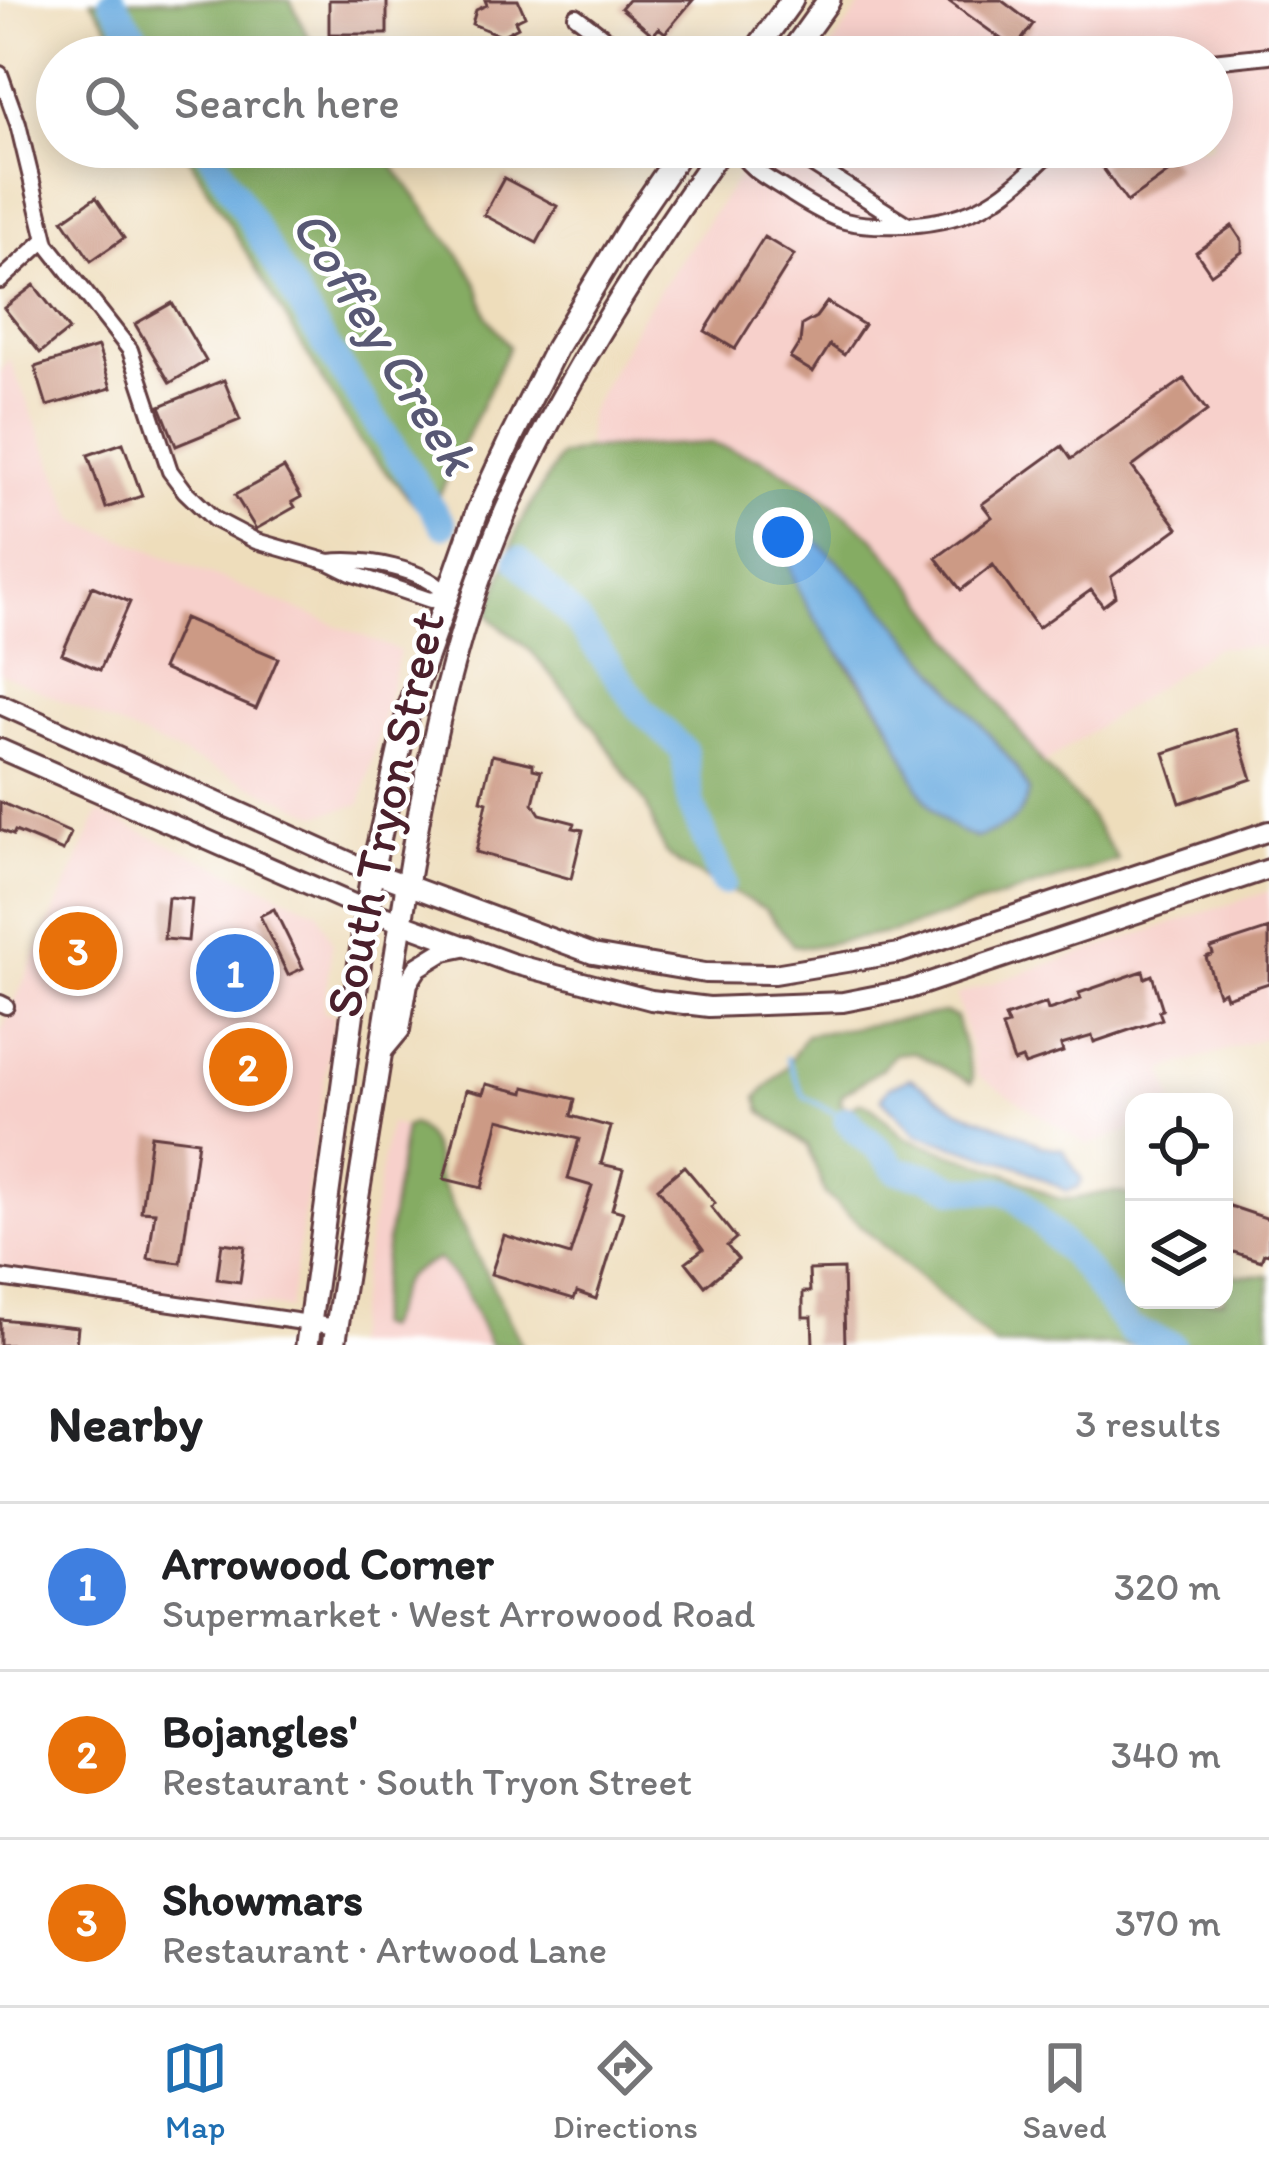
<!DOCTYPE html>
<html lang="en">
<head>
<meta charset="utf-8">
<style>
  body { margin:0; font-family:Itim,sans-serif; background:#f6f6f6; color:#202124 }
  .controls { position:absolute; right:36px; bottom:36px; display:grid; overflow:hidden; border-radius:24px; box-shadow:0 6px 30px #0003 }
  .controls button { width:108px; height:108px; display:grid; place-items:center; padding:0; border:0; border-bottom:3px solid #e0e0e0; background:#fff; color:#202124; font:60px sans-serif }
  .you { position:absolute; left:783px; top:537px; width:42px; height:42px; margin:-30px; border:9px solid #fff; border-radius:50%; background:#1a73e8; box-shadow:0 0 0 18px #1a73e833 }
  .badge { display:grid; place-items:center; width:78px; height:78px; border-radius:50%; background:#1f6fb2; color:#fff; font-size:39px; font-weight:700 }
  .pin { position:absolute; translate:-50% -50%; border:6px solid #fff; box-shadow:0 3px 12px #0006 }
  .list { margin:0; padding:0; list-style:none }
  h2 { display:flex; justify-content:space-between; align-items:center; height:156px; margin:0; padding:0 48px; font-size:51px }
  h2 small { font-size:39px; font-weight:400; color:#757577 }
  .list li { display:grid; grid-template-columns:78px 1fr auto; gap:36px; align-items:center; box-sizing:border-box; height:168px; padding:0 48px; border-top:3px solid #e0e0e0 }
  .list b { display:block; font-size:45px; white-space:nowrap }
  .list p { margin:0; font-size:39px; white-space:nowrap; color:#757577 }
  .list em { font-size:39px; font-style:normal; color:#757577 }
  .icon { flex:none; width:66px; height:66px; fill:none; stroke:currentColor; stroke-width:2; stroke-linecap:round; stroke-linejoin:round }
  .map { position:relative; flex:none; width:1269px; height:1345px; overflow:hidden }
  .search { position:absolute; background:#fff; box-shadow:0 6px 30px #0003; left:36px; right:36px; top:36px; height:132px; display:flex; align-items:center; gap:30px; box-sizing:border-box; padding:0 42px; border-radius:66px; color:#757577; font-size:45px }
  .sheet { height:660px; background:#fff }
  nav { display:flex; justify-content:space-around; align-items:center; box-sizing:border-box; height:168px; border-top:3px solid #e0e0e0; background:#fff; font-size:33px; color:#757577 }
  nav a { display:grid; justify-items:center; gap:6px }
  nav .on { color:#1f6fb2 }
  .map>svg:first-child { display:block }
  .built { fill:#f7d0cb }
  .forest { fill:#85ac63; stroke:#686647; stroke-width:3; fill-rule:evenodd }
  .water { fill:#6eaee1; stroke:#5c6686; stroke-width:3 }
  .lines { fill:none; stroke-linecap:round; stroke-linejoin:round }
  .stream { stroke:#6eaee1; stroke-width:4.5 }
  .river { stroke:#6eaee1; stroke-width:27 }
  .building { fill:#cc9a85 }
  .minor-casing { stroke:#633c41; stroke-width:20 }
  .secondary-casing { stroke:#633c41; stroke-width:24 }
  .primary-casing { stroke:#633c41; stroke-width:27 }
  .minor { stroke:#fff; stroke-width:14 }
  .secondary { stroke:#fff; stroke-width:18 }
  .primary { stroke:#fff; stroke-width:21 }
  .labels { text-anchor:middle; stroke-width:9; stroke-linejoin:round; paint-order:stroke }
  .street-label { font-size:51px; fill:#4a1f2b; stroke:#fff }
  .water-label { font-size:54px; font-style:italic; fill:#585874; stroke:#fff }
</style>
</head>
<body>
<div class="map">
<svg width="1269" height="1345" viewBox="0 0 1269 1345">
  <rect width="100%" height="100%" fill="#fff"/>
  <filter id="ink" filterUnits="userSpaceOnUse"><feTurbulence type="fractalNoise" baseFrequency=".00833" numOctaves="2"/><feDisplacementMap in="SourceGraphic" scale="24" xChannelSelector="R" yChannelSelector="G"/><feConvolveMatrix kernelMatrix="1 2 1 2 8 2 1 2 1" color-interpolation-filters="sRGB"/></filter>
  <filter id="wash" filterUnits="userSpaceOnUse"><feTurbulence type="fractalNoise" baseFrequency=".004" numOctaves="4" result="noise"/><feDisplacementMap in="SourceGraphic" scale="48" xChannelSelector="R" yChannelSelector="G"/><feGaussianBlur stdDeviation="2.7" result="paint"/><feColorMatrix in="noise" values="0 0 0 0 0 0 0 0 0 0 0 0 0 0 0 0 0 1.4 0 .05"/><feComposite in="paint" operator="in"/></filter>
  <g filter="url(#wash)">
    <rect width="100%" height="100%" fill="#edb"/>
    <!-- built -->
    <path class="built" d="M865 0H1269V647H1216L1043 764 916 588 873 537 587 449 589 413 640 318 759 147H1212V57H824Z
      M9 358 76 520 400 651 361 804 317 815 0 673V374Z
      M99 813 318 911 332 943 323 1012 335 1014 289 1309 0 1268V1034Z
      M1269 891V1036L1164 1070 1173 1102H1134V1129L1088 1145 978 1076 956 995Z
      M389 1124 405 1127 514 1345H350Z"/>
    <!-- forest -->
    <path class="forest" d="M91 0H290L319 57H130Z
      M183 147H379L466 264 478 285 487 316 509 347 428 519 361 444Z
      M709 443 762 459 812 488 873 537 916 588 1043 764 1082 805 1118 860 893 932 808 947 793 945 765 909 681 866 665 853 646 804 594 727 532 652 494 621 489 613 519 525 560 456 587 449ZM808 534 882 605 1016 767 976 838C913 811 917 767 885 717 869 692 846 668 832 641 819 614 815 565 808 534Z
      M944 1013 956 1017 973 1078 971 1083 914 1052 895 1054 881 1069 842 1095 840 1104 849 1108 861 1102C879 1108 889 1126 905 1137 945 1153 990 1164 1028 1183 1037 1187 1044 1194 1053 1197 1081 1206 1108 1181 1134 1198V1300H1224V1275L1269 1276V1345H995L825 1194 808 1146 761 1111 757 1097 785 1069 806 1035Z
      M412 1124C432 1137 436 1152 437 1176L522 1345H490L463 1288 439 1259C385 1281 407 1288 383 1329L374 1326 405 1127Z"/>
    <!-- water -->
    <path class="water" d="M788 531 808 533 882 605 1016 767 1029 791C1022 822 1004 828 976 838 960 832 948 827 937 814 914 788 905 754 890 724 860 666 779 601 788 531Z
      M910 1078 959 1110 1021 1134 1042 1146 1062 1149 1082 1180 1078 1187 1067 1191 1018 1166 917 1134 881 1098 889 1087Z"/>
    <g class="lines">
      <!-- stream -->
      <path class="stream" d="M787 1058 804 1096 847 1120"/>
      <!-- river -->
      <path class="river" d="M112 0 149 57
        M207 147 313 325 443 525
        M518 560 578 622 641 709 684 751 691 804 723 882
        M847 1120C865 1141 880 1145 896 1170L931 1177 956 1189 1004 1191 1017 1197 1086 1270 1129 1329 1172 1345"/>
    </g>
    <g id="blocks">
      <!-- building -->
      <path class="building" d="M329 0H387V34H329Z
        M485 0H518L525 16 515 21 518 27 501 36 472 24 476 10 487 5Z
        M628 0H693L665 33 659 28 653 35 621 8Z
        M947 0H1001L1033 24 1015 49Z
        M1124 147H1162L1176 167 1127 202 1100 164Z
        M504 178 557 206 537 243 484 215Z
        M96 197 124 238 91 261 63 220Z
        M1232 226 1242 241V252L1211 274 1196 252Z
        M764 237 794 255 735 349 705 331Z
        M34 285 69 330 40 353 4 308Z
        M827 302 864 325 844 355 830 345 813 372 790 358 800 342 802 325 816 317Z
        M172 303 206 361 170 383 135 324Z
        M98 347 111 388 47 406 35 367Z
        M1184 379 1207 411 1132 467 1178 528 1111 577 1116 596 1103 606 1091 590 1038 628 993 565 961 590 936 558 992 517 982 504 1062 446 1071 459Z
        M224 380 240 420 176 446 160 406Z
        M123 443 142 496 106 508 88 455Z
        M284 468 301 497 292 502 295 507 256 529 235 495Z
        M92 586 130 602 100 670 62 654Z
        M184 618 278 658 256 709 162 669Z
        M1236 729 1252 779 1180 803 1164 753Z
        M492 755 533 764V769L541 771 533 803 540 814 575 823 573 828 583 830 571 879 476 852 487 802 481 800Z
        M0 802 71 833 63 851 15 831 13 835 0 830Z
        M168 897 192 899 188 941 164 939Z
        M274 909 303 968 288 975 260 916Z
        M62 926 107 943 94 976 50 959Z
        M1269 929V983L1226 997 1224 991 1218 994 1206 957 1213 954 1211 948Z
        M248 953 252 990 221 994 217 957Z
        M1143 971 1145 978 1152 975 1163 1010 1159 1011 1162 1019 1094 1042 1092 1036 1061 1045 1063 1052 1025 1065 1022 1059 1014 1062 1002 1027 1008 1025 1005 1017 1046 1003 1048 1010 1073 1002 1081 999 1079 993Z
        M219 1048 281 1056 277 1086 215 1078Z
        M486 1084 524 1093 525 1087 575 1099 571 1116 611 1127 601 1164 623 1169 612 1209 623 1212 596 1299 577 1292 574 1299 491 1274 504 1235 570 1255 592 1186 568 1179 579 1139 499 1119 482 1188 444 1179 466 1090 483 1094Z
        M151 1135 198 1141 181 1263 148 1259 155 1212 141 1211Z
        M684 1166 715 1203 711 1207 736 1238 727 1246 738 1259 705 1286 686 1262 703 1249 658 1188Z
        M1224 1204 1269 1219V1254L1264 1253 1261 1261 1224 1249Z
        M222 1243 245 1246 240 1282 217 1279Z
        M843 1269 845 1345H813L812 1317H803V1292H810L809 1270Z
        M0 1319 78 1327 76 1345H0Z"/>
    </g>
  </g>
  <g filter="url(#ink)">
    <use href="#blocks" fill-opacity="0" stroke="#633c41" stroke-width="3"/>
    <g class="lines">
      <defs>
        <path id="minor" d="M576 16 630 57
          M1212 61 1269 55
          M0 74 18 124 47 244 130 350 170 471 185 491 214 519 256 541 329 562 351 573 430 600 449 597C427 568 363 558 329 562
          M737 147C747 170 772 180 792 194 837 223 852 227 905 225 978 221 1005 196 1056 147
          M785 147 906 224
          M0 281 46 239
          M0 1003 6 1006
          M0 1278 337 1327"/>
        <path id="secondary" d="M0 704 372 872 593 954 705 973 774 974 900 953 1269 831
          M0 749 367 910 511 963 651 1000 709 1007 843 1002 909 989 1269 869
          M381 1053 400 1030 408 983 418 967 444 951 468 946"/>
        <path id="primary" d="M751 57 792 0
          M788 57 829 0
          M307 1345 372 872 410 703 477 512 512 436 556 348 632 223 684 147
          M334 1345C352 1228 372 1111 390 994 414 838 437 679 497 532 555 394 636 270 722 147"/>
      </defs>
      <!-- minor casing -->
      <use href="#minor" class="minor-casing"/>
      <!-- secondary casing -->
      <use href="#secondary" class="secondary-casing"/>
      <!-- primary casing -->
      <use href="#primary" class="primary-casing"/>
      <!-- minor -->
      <use href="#minor" class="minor"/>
      <!-- secondary -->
      <use href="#secondary" class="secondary"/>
      <!-- primary -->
      <use href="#primary" class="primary"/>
    </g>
  </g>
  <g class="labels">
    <!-- street labels -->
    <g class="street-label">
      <text transform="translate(384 814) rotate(-78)" y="18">South Tryon Street</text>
    </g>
    <!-- water labels -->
    <g class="water-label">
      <text transform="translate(385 341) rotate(58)" y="19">Coffey Creek</text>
    </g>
  </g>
</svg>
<div class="controls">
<button><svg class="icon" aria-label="locate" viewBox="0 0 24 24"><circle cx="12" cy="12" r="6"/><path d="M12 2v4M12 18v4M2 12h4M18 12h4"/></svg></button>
<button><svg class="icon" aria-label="layers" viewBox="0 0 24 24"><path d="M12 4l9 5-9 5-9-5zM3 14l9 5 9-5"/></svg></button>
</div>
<div class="you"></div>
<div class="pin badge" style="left:235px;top:973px;background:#3f7fe0">1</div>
<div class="pin badge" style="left:248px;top:1067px;background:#e8710a">2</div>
<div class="pin badge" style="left:78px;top:951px;background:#e8710a">3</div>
<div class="search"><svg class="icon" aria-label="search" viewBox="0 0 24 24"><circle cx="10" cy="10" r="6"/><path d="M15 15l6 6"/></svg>Search here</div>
</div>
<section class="sheet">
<h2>Nearby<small>3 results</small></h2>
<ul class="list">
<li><span class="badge" style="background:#3f7fe0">1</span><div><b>Arrowood Corner</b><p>Supermarket · West Arrowood Road</p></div><em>320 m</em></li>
<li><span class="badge" style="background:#e8710a">2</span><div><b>Bojangles'</b><p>Restaurant · South Tryon Street</p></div><em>340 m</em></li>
<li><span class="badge" style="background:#e8710a">3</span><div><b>Showmars</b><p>Restaurant · Artwood Lane</p></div><em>370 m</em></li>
</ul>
</section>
<nav>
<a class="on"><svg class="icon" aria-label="map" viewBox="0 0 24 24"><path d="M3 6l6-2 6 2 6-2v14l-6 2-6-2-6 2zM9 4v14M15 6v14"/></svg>Map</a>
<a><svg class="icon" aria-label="directions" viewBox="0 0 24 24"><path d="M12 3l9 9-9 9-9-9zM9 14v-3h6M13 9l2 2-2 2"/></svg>Directions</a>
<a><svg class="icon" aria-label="saved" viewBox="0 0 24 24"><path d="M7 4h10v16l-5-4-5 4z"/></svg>Saved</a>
</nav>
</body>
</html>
